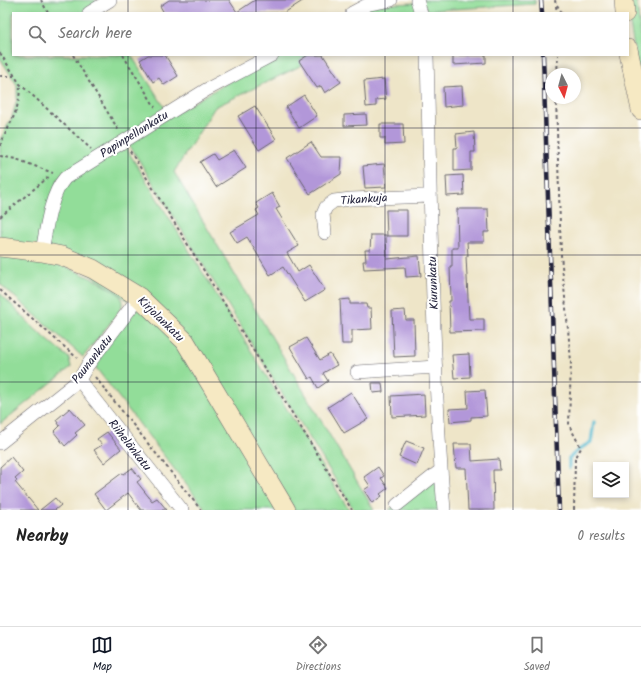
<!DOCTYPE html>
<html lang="en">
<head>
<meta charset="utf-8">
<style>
  body { margin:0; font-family:Kalam,sans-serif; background:#f2f2f2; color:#222 }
  .controls { position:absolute; right:12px; bottom:12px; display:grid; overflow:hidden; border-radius:0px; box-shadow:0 2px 6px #0003 }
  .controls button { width:36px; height:36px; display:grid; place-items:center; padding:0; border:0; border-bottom:1px solid #e0e0e0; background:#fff; color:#222; font:20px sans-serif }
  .compass { position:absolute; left:545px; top:68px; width:36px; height:36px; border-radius:50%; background:#fff; box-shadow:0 2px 6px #0003; rotate:174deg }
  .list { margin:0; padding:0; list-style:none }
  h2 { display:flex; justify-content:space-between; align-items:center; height:52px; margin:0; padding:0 16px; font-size:17px }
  h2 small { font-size:13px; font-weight:400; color:#767676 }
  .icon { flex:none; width:22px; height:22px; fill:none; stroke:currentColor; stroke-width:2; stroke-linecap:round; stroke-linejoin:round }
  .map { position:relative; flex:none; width:641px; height:510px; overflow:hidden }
  .search { position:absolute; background:#fff; box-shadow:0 2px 6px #0003; left:12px; right:12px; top:12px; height:44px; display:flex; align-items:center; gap:10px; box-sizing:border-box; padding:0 14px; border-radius:0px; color:#767676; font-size:15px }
  .sheet { height:116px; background:#fff }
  nav { display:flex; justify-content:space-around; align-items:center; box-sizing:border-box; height:56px; border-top:1px solid #e0e0e0; background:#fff; font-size:11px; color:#767676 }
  nav a { display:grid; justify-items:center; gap:2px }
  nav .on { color:#111827 }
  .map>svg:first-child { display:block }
  .green { fill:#92dd99; stroke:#5a806a }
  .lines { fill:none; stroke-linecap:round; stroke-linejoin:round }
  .stream { stroke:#4cb5ca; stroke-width:3.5 }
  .building { fill:#b297d9 }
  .street-casing { stroke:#69666c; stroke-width:14 }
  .secondary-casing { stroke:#69666c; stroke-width:20 }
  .path { stroke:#69666c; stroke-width:2; stroke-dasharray:3 3; stroke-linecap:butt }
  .street { stroke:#fff; stroke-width:13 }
  .secondary { stroke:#f6e9c3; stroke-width:19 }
  .rail-casing { stroke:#22223b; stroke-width:4.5 }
  .rail { stroke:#fff; stroke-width:3; stroke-dasharray:9; stroke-linecap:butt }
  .grid { fill:none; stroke:#22223b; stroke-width:1; stroke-opacity:0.55 }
  .labels { text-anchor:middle; stroke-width:4; stroke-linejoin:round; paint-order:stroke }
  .street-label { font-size:12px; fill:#22223b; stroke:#fff }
</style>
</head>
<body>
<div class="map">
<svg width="641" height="510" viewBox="0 0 641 510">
  <rect width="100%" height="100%" fill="#fff"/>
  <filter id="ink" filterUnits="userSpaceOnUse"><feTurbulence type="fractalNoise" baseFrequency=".025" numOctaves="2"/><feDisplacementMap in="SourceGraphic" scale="8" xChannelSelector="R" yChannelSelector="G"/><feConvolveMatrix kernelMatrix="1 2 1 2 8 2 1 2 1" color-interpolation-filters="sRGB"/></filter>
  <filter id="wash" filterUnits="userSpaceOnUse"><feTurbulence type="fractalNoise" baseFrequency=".012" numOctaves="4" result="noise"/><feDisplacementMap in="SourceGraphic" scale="16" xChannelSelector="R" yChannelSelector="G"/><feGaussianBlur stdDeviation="0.9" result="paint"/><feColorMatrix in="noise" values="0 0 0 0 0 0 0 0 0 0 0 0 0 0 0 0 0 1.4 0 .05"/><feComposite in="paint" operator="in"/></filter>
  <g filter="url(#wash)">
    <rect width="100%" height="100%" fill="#eee5c8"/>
    <!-- green -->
    <path class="green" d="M0 0H95L104 13H13V55H131L167 111 58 179 42 249 0 245V140L12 117 17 99V85L0 58Z
      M421 0H535V4L421 11Z
      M626 0H636L641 35V91Z
      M416 3 417 13H354L370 5Z
      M275 55H323L215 107 174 172 374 510H354L127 141Z
      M123 143 349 510H289L187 340 45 244 64 181Z
      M0 254 13 255 65 266 93 279 119 293 122 299V306L118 313 83 357 0 284Z
      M0 293 36 330 69 358 71 367 0 424Z
      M139 303 183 342 284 510H206L93 364Z
      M443 468 446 510H389Z"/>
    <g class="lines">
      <!-- stream -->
      <path class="stream" d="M569 468V458L581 448 591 442 594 422"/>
    </g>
    <g id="blocks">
      <!-- building -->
      <path class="building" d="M169 0H229L237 12 255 0H304L284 13H164L160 6Z
        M148 55H165L178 76 164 85 159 78 153 82 140 60Z
        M308 55H323L341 82 325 93 321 86 317 88 299 61Z
        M453 55H486V63L453 65Z
        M384 79 386 99 376 100V106L366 107 364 81Z
        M462 86 463 105 444 107 443 87Z
        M304 95 317 116 299 128 286 107Z
        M255 106 276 139 259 150 238 116Z
        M366 114 367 125 344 126V115Z
        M380 124H403L404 144 385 145V138H380Z
        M474 132 475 152H471V170L454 171V148H457L456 134Z
        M311 142 321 157H342L341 174 310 194 287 158Z
        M234 150 246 168 216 187 200 162 213 154 217 160Z
        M384 164 386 187 365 188 363 166Z
        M463 175 464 195 447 196 446 176Z
        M272 193 280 207 276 209 299 246 287 253 298 272 309 265 325 290 305 302 283 267 270 275 247 237 237 243 230 232 259 215 256 210 259 208 256 203Z
        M457 209H488L489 232H484V242H467L468 256H466L469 319H484V331L450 332 449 301H451L450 266H452V248H458Z
        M386 210H407V236H387Z
        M371 235H386L387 259 419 256 421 276 406 277 405 267 364 269 363 261H366L365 250H370Z
        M350 299V304H366L367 308H371L372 329 352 330V344H342L340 300Z
        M405 310 406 320H414L415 356 394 357 392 311Z
        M306 338 320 360 330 354 337 365 323 373 328 381 318 388 312 377 309 379 290 347Z
        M469 354 470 377 454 378 452 355Z
        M372 383H382L383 392 373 393Z
        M485 390 487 416 471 417V420L450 422 449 409 468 408 467 391Z
        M351 392 368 419 344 433 328 407Z
        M424 394 425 415 392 417 391 396Z
        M70 408 85 425 75 433 77 435 65 446 54 432 60 426 56 420Z
        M107 432 121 449 104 463 94 450 102 445 97 439Z
        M406 441 424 448 417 465 399 457Z
        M454 444H471L472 461 499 459 500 470H493L494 510H468L466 468H456Z
        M11 457 23 472 15 479 17 481 15 482 38 510H0V467Z
        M378 467 384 476 381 478 388 488 380 494 382 496 372 503 364 490 370 486 364 477Z
        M132 468 141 479 137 482 152 501 157 498 167 510H141L128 493 106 510 94 494 122 473 124 474Z
        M55 498 61 505 55 510H40Z"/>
    </g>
  </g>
  <g filter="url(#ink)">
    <use href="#blocks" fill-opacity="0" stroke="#69666c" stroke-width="1"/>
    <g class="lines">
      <defs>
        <path id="street" d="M417 0 421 13
          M89 13 110 0
          M352 13 369 4 391 0
          M427 55C431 207 432 359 444 510
          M325 233 323 214 326 207 334 201 351 199 430 196
          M42 252C46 230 50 195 65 178L206 90 272 55
          M357 372 436 367
          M79 380 182 510
          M0 443 79 380 87 366 139 297
          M397 505 441 470"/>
        <path id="secondary" d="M624 0 625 13
          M628 49 641 110
          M0 247 42 252 62 256 93 269 139 297 185 341 286 510"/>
      </defs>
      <!-- street casing -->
      <use href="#street" class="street-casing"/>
      <!-- secondary casing -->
      <use href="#secondary" class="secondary-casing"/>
      <!-- path -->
      <path class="path" d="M41 0 48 13
        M555 0 557 13
        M557 5 562 13
        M0 53 20 84 91 149
        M73 55 119 131
        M123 55 155 107
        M557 74 558 55
        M0 76H14
        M556 98 561 255 571 361 569 425 581 448 575 459 574 510
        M0 146C10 121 20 112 20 84
        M130 151 352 510
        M0 156 16 159 53 173
        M0 217 51 175
        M0 290 77 358
        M95 377 201 510"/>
      <!-- street -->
      <use href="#street" class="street"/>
      <!-- secondary -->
      <use href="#secondary" class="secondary"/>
      <defs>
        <path id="rail" d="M541 0 542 13
          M543 55 559 510"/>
      </defs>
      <!-- rail casing -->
      <use href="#rail" class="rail-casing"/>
      <!-- rail -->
      <use href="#rail" class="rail"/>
    </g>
  </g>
  <!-- grid -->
  <path class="grid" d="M128 0V13M256 0V13M385 0V13M513 0V13M128 55V510M256 55V510M385 55V510M513 55V510M0 128H641M0 255H641M0 382H641"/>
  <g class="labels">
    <!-- street labels -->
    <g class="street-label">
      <text transform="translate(134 134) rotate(-32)" y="4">Papinpellonkatu</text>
      <text transform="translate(364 199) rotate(-4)" y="4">Tikankuja</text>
      <text transform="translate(433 283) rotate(-92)" y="4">Kiurunkatu</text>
      <text transform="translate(161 319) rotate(44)" y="4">Kirjolankatu</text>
      <text transform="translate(92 359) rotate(-52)" y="4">Paunankatu</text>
      <text transform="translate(130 445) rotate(52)" y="4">Riihelänkatu</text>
    </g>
  </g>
</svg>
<div class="controls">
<button><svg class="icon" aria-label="layers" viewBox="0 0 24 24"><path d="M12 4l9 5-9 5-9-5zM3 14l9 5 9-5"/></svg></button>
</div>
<svg class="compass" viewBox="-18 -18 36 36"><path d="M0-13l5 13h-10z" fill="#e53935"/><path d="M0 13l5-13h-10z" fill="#767676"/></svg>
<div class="search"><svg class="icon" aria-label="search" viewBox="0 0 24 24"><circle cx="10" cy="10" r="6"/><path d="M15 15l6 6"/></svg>Search here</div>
</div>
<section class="sheet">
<h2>Nearby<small>0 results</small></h2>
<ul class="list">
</ul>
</section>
<nav>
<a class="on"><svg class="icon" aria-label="map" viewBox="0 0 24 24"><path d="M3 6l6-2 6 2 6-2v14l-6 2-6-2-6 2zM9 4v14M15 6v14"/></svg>Map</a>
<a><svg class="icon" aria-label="directions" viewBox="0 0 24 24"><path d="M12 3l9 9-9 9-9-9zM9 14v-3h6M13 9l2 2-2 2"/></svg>Directions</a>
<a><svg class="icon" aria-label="saved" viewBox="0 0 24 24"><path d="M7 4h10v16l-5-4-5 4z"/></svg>Saved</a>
</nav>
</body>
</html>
